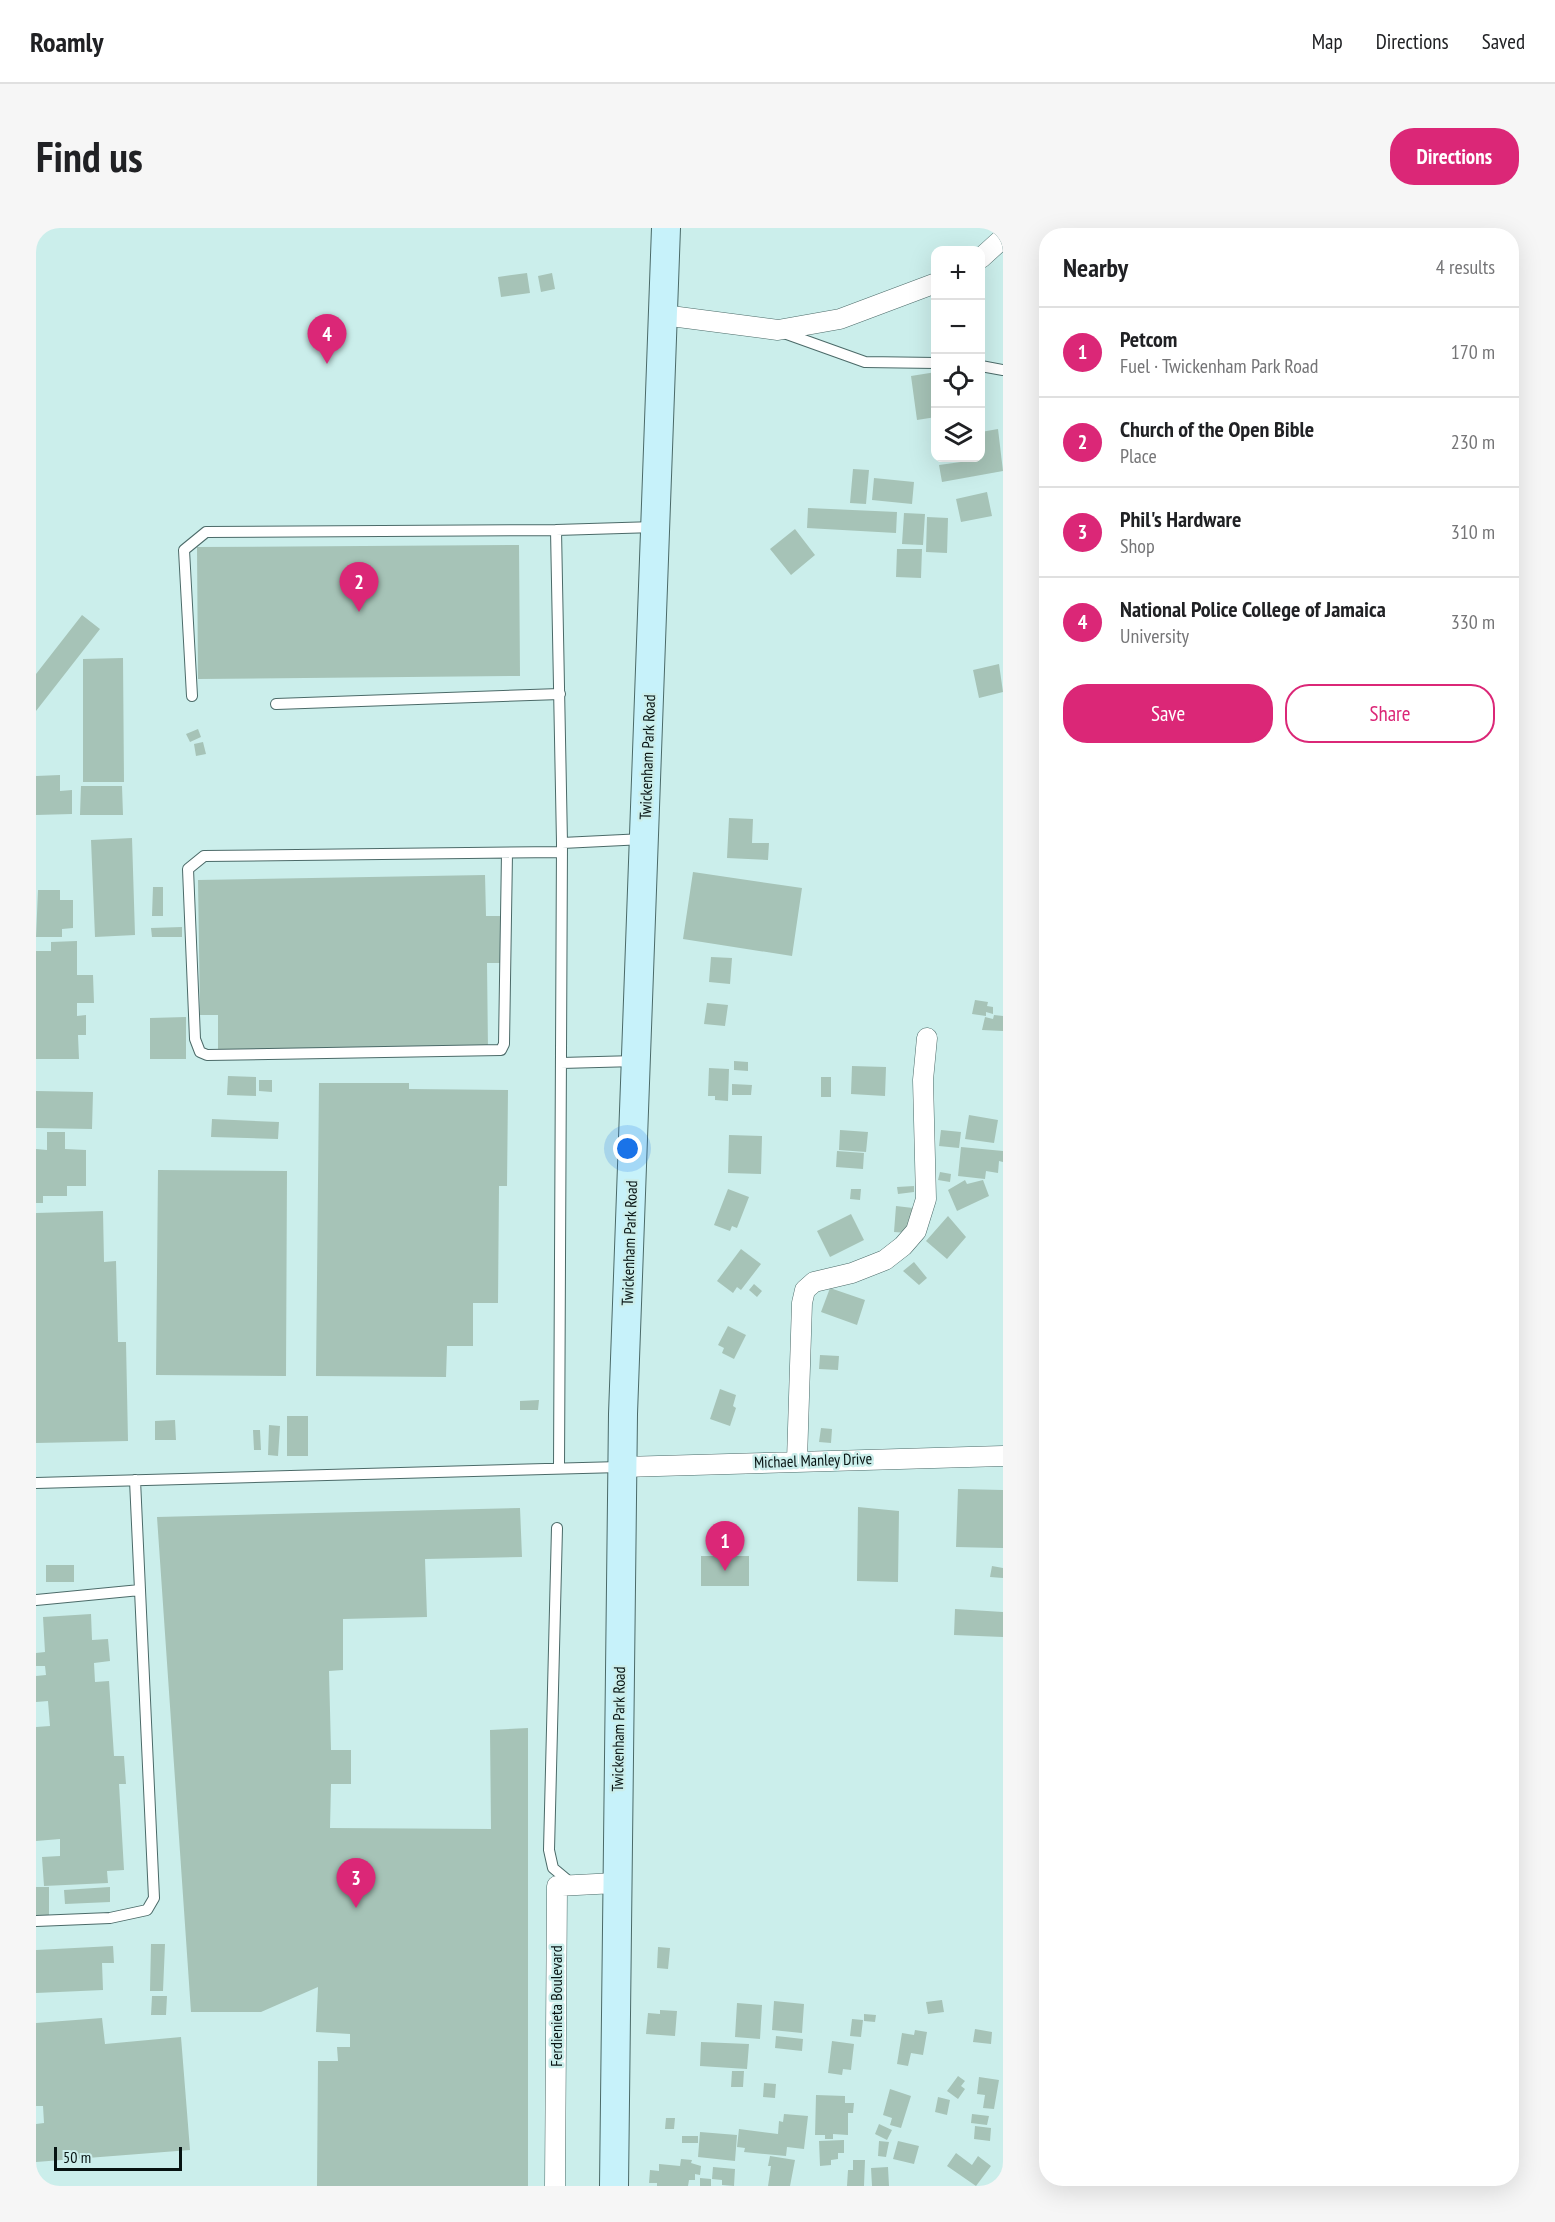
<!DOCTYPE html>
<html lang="en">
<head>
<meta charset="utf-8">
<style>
  body { margin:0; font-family:"PT Sans Narrow",sans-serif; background:#f6f6f6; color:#202124 }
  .controls { position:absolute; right:18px; top:18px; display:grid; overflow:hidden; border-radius:12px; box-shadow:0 6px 24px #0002 }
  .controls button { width:54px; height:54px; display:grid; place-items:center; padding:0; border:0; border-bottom:2px solid #e0e0e0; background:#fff; color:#202124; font:30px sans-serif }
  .scale { position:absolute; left:18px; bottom:15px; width:128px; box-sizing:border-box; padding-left:6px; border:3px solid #071312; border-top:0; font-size:16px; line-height:21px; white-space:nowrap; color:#071312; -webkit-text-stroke:4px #cbeeeb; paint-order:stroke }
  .you { position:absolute; left:592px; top:921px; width:21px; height:21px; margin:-15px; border:4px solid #fff; border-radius:50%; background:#1a73e8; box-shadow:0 0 0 9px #1a73e833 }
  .badge { display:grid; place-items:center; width:39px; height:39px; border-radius:50%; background:#db2777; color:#fff; font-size:20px; font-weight:700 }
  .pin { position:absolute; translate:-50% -50px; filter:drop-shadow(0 2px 3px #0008) }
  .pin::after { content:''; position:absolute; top:32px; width:21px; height:18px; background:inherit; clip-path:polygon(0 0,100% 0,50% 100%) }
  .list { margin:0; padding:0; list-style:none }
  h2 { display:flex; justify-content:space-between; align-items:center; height:78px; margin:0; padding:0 24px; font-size:26px }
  h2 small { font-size:20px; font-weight:400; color:#757577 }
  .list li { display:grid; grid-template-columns:39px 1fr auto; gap:18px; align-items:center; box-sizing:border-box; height:90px; padding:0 24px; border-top:2px solid #e0e0e0 }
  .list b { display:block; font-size:22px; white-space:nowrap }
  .list p { margin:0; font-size:20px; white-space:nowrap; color:#757577 }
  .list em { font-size:20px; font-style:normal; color:#757577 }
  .actions { display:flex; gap:12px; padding:18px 24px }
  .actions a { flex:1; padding:14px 0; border:2px solid #db2777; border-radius:24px; text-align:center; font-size:21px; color:#db2777 }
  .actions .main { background:#db2777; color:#fff }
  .icon { flex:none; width:33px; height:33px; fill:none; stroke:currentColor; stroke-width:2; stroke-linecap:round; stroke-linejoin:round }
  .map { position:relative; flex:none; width:967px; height:1958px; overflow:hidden; border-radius:24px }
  header { display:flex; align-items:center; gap:36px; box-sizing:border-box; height:84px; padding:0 30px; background:#fff; border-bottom:2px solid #e0e0e0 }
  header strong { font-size:28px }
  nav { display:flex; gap:33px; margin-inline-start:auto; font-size:21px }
  .intro { display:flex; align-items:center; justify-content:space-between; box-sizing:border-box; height:144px; padding:0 36px }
  h1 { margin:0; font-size:42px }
  .button { padding:15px 27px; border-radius:24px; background:#db2777; color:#fff; font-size:21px; font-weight:700 }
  main { display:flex; gap:36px; padding:0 36px }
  aside { flex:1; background:#fff; border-radius:24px; box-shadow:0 6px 24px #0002 }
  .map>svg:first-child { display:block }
  .building { fill:#a6c3b7 }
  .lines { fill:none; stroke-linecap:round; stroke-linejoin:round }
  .service-casing { stroke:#4b6a68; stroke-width:12 }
  .minor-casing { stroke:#4b6a68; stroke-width:21 }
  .secondary-casing { stroke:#4b6a68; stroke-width:30 }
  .service { stroke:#fff; stroke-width:10 }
  .minor { stroke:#fff; stroke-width:20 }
  .secondary { stroke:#c7f2fa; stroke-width:28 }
  .labels { text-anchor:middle; stroke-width:5; stroke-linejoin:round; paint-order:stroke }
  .street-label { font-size:16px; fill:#071312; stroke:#cbeeeb }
</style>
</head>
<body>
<header>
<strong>Roamly</strong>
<nav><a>Map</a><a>Directions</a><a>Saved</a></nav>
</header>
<div class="intro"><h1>Find us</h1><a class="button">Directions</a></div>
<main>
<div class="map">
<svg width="967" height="1958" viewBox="0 0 967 1958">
  <rect width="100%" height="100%" fill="#cbeeeb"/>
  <!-- building -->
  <path class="building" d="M491 45 494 65 465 69 462 49Z
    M516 45 519 61 505 64 502 48Z
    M900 144V189L881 192 875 148Z
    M962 201 967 243 906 254 903 237 932 233 931 230H945V204Z
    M817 241 833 242 830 276 814 275Z
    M838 250 878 254 876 276 836 272Z
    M951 264 956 288 925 294 920 271Z
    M772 280 861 284 860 305 771 300Z
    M868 285 889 286 887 317 866 316Z
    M891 289 912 290 911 325 890 324Z
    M759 301 779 327 755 347 734 321Z
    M483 317 484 448 162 451 161 319Z
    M861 321H886L885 350 860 349Z
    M46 387 64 401 0 483V446Z
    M87 430 88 554H47V431Z
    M963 436 967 464 943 470 937 442Z
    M162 501 165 509 154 514 150 506Z
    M167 514 170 526 160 528 158 516Z
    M24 547V563L36 562V586L0 587V548Z
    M45 558H86L87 587H44Z
    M693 590 717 591 716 615H733L732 632 691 630Z
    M96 610 99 707 59 709 55 612Z
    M657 644 766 660 756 728 647 711Z
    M449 647 450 688H464V735H451L452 822 182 826V787H164L162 652Z
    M117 659H127V688H116Z
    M2 662H24V672H37V700L26 701V709H0Z
    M146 699V709H116L115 700Z
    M41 713V747H57L58 775H41V788L50 787V807H42L43 831H0V723H15V714Z
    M675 729 696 730 694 756 673 754Z
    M939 772 952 774 951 778 957 779V786L950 784V788L936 786Z
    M671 775 692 777 689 798 668 796Z
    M958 787 967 788V803L946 802 949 789 957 791Z
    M150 789V831H114V790Z
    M698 833 712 834V843L698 842Z
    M816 838 850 839 849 868 815 866Z
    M673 840 693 841 692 873 679 872V868H672Z
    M192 848 220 849V868L191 867Z
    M785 849H795V869H785Z
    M223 852H236V864L223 863Z
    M283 855H373V861L472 862 471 958H463L462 1075H437V1118H411L410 1149 280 1148Z
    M696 856 716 857 715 867H696Z
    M0 863 57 864 56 901 0 900Z
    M933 887 962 892 958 915 929 911Z
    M176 891 243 894 242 911 175 909Z
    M804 902 832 904 830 924 803 922Z
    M905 902 925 904 923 920 903 918Z
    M11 904H29V921L50 922V958H31V968H7V975H0V921L11 922Z
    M693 907 726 908 725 946 692 945Z
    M925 919 967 923V934L963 933 962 945 950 943 949 951 922 948Z
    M801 923 828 925 827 941 800 939Z
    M122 942 251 943 250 1148 120 1147Z
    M904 944 915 946 914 954 902 952Z
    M929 952 931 956 947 952 953 968 921 983 912 962Z
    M878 958V964L862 966 861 959Z
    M692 961 713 969 701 1000 696 998 694 1003 678 997Z
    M815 961H825L824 972 814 971Z
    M860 978 877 980 872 1005 858 1004Z
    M67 983 68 1034 80 1033 82 1114H90L92 1213 0 1215V985Z
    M815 986 828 1012 794 1029 781 1003Z
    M912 988 930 1009 911 1031 890 1013Z
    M705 1021 725 1036 705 1062 701 1059 697 1065 681 1053Z
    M878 1034 891 1050 883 1057 867 1043Z
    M718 1056 726 1063 721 1069 713 1062Z
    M794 1060 829 1072 821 1097 785 1084Z
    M692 1098 710 1107 698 1131 686 1125 688 1120 682 1117Z
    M784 1127 803 1128 802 1142 783 1141Z
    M684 1161 700 1167 697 1178 700 1180 694 1198 674 1191Z
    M503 1172 502 1182H484V1173Z
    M251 1188H272V1228H251Z
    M139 1192 140 1212H119V1193Z
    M233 1197 244 1198 242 1228 232 1227Z
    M785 1200 796 1201 795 1215 783 1214Z
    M217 1202H224L225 1222H218Z
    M922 1261 967 1262V1320L920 1319Z
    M822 1279 863 1283 862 1354 821 1353Z
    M484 1280 486 1329 389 1331 391 1389 307 1391V1442L293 1443 295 1522H315V1556H295L294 1600 455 1601 454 1502 492 1500V1958H281L282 1833H302L301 1819H314V1806L280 1804 282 1759 225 1784H155L121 1289Z
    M665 1328H713V1358H665Z
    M10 1337H38V1354H10Z
    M956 1338 967 1340V1350L954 1349Z
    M919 1381 967 1384V1409L918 1407Z
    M55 1386 56 1412 72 1411 74 1433 58 1435 59 1454 73 1453 78 1528H88L90 1556H83L88 1642 71 1643 72 1655 8 1658 6 1629 24 1628V1611L0 1613V1499L14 1498 12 1473 0 1474V1448L10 1447 9 1438H0V1425L9 1424 7 1389Z
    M0 1659H13V1691L0 1692Z
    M74 1659V1674L29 1676 28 1662Z
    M115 1716H129L127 1763H114Z
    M77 1718 78 1735H66L67 1762 0 1765V1722Z
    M622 1719 634 1720 632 1741 621 1740Z
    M116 1768H131L130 1787H115Z
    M906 1772 908 1784 892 1786 890 1774Z
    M738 1773 768 1776 766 1805 736 1802Z
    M701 1775 726 1777 724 1811 699 1809Z
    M624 1782 641 1783 639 1808 610 1806 612 1785 624 1786Z
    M828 1786 840 1787 839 1794 828 1793Z
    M66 1790 69 1816 145 1809 154 1922 0 1934V1896L8 1895 7 1878H0V1795Z
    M816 1791 827 1792 825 1809 814 1808Z
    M939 1801 956 1804 955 1816 937 1814Z
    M879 1802 891 1804 887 1827 875 1825 872 1838 861 1836 866 1805 878 1807Z
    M740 1808 767 1811 766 1823 739 1820Z
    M796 1813 818 1816 815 1842 807 1841 806 1847 792 1845Z
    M665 1814 713 1816 711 1841 664 1838Z
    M696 1843H708L707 1859H695Z
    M922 1848 929 1853 925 1858 929 1861 922 1871 911 1863Z
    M943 1849 963 1852 958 1881 947 1880 949 1867 941 1866Z
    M728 1855 740 1856 739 1870 727 1869Z
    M854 1861 875 1868 865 1900 854 1897 856 1890 847 1887Z
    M780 1867 809 1868V1875H818L817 1885H812V1907L797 1906V1911H789V1907H779Z
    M902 1869 914 1872 911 1887 899 1884Z
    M748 1886 772 1888 768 1921 751 1919 750 1928 708 1924 709 1920 701 1919 703 1901 742 1906 743 1893 747 1894Z
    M936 1886 953 1888 951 1897 935 1895Z
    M630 1890H639L638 1901H629Z
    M843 1896 856 1902 851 1912 839 1906Z
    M939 1898 955 1900 954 1913 938 1911Z
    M664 1904 701 1907 699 1933 662 1929Z
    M646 1908H662V1915H646Z
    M808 1912V1925H802V1931L795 1932V1937L784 1938 783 1913Z
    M843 1913 853 1914 850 1929 842 1928Z
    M862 1913 883 1918 878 1936 857 1931Z
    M920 1925 936 1937 942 1928 955 1938 940 1958 911 1938Z
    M734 1928 759 1932 754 1958H732L735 1938H732Z
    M645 1931 656 1932 655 1935 665 1938 664 1947 659 1946V1952H653L652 1958H621V1955H613L614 1942 623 1943V1936L644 1938Z
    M817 1932H829L828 1958H811L812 1942H817Z
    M677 1939 699 1941 698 1958 686 1957V1952L676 1951Z
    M852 1939 853 1958H836L835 1940Z
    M664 1950 675 1951V1958H664Z"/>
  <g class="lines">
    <defs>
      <path id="service" d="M748 105 829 134 900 135
        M945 138 967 142
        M156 468 148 322 170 304 520 302
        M240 476 524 466
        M526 615 608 611
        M471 625 468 816 465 822 171 827 164 824 159 811 152 641 168 628 526 624
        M525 835 600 833
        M523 1240 526 615 520 302 619 299
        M0 1255 584 1239
        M521 1300 513 1622 517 1640 535 1655
        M0 1372 104 1362
        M0 1693 74 1690 111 1682 118 1670 99 1252"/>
      <path id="minor" d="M945 30 967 10
        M627 87 742 102 804 91 900 55
        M761 1232 766 1075 769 1062 778 1054 816 1045 849 1032 867 1018 880 1003 890 971 887 852 891 810
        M587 1239 967 1228
        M519 1958 521 1658 580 1655"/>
      <path id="secondary" d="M578 1958 587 1186 630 0"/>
    </defs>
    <!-- service casing -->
    <use href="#service" class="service-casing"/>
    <!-- minor casing -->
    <use href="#minor" class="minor-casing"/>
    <!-- secondary casing -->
    <use href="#secondary" class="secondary-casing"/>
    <!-- service -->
    <use href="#service" class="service"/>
    <!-- minor -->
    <use href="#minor" class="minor"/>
    <!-- secondary -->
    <use href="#secondary" class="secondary"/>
  </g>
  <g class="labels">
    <!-- street labels -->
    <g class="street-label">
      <text transform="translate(611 529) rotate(-88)" y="6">Twickenham Park Road</text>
      <text transform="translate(593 1015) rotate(-88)" y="6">Twickenham Park Road</text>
      <text transform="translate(777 1232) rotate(-2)" y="6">Michael Manley Drive</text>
      <text transform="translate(582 1501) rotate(-89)" y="6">Twickenham Park Road</text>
      <text transform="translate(520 1778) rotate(-90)" y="6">Ferdienieta Boulevard</text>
    </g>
  </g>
</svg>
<div class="controls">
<button>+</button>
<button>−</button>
<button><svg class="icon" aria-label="locate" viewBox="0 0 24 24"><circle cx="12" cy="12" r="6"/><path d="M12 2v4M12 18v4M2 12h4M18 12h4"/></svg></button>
<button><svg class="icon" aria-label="layers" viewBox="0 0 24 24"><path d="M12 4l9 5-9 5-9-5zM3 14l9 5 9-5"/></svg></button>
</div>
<div class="scale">50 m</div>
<div class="you"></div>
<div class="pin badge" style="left:689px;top:1343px">1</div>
<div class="pin badge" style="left:323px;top:384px">2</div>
<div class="pin badge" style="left:320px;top:1680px">3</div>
<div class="pin badge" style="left:291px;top:136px">4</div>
</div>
<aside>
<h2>Nearby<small>4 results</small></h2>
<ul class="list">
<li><span class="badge">1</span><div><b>Petcom</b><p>Fuel · Twickenham Park Road</p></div><em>170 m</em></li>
<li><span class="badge">2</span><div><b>Church of the Open Bible</b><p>Place</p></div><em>230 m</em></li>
<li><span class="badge">3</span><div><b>Phil's Hardware</b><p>Shop</p></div><em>310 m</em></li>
<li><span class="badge">4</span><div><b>National Police College of Jamaica</b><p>University</p></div><em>330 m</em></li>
</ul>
<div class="actions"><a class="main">Save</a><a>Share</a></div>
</aside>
</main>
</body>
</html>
